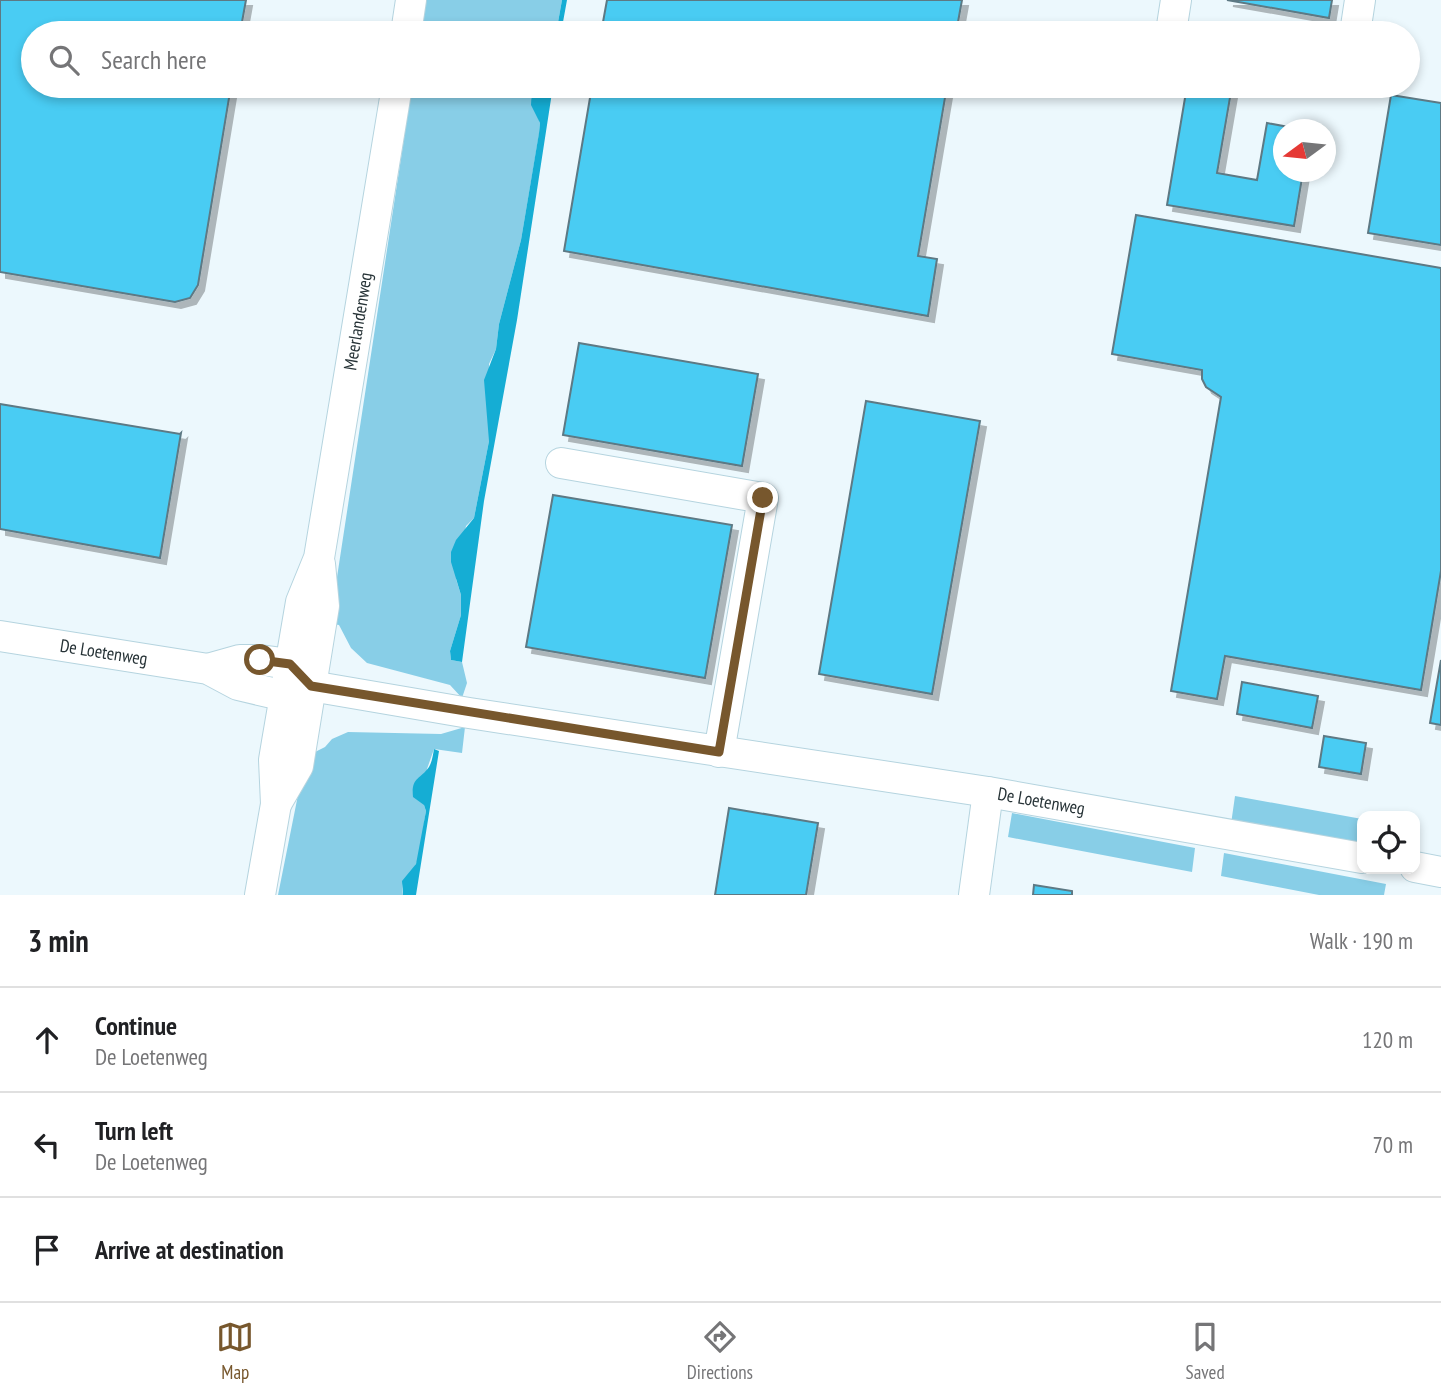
<!DOCTYPE html>
<html lang="en">
<head>
<meta charset="utf-8">
<style>
  body { margin:0; font-family:"PT Sans Narrow",sans-serif; background:#f2f2f2; color:#202124 }
  .controls { position:absolute; right:21px; bottom:21px; display:grid; overflow:hidden; border-radius:14px; box-shadow:0 4px 10px #0003 }
  .controls button { width:63px; height:63px; display:grid; place-items:center; padding:0; border:0; border-bottom:2px solid #e0e0e0; background:#fff; color:#202124; font:35px sans-serif }
  .compass { position:absolute; left:1273px; top:119px; width:63px; height:63px; border-radius:50%; background:#fff; box-shadow:0 4px 10px #0003; rotate:255deg }
  .stop { position:absolute; width:21px; height:21px; margin:-16px; border:5px solid #77572d; border-radius:50%; background:#fff }
  .stop.end { background:#77572d; border-color:#fff; box-shadow:0 2px 7px #0008 }
  .list { margin:0; padding:0; list-style:none }
  h2 { display:flex; justify-content:space-between; align-items:center; height:91px; margin:0; padding:0 28px; font-size:30px }
  h2 small { font-size:23px; font-weight:400; color:#757577 }
  .list li { display:grid; grid-template-columns:46px 1fr auto; gap:21px; align-items:center; box-sizing:border-box; height:105px; padding:0 28px; border-top:2px solid #e0e0e0 }
  .list b { display:block; font-size:26px; white-space:nowrap }
  .list p { margin:0; font-size:23px; white-space:nowrap; color:#757577 }
  .list em { font-size:23px; font-style:normal; color:#757577 }
  .icon { flex:none; width:38px; height:38px; fill:none; stroke:currentColor; stroke-width:2; stroke-linecap:round; stroke-linejoin:round }
  .map { position:relative; flex:none; width:1441px; height:895px; overflow:hidden }
  .search { position:absolute; background:#fff; box-shadow:0 4px 10px #0003; left:21px; right:21px; top:21px; height:77px; display:flex; align-items:center; gap:18px; box-sizing:border-box; padding:0 24px; border-radius:38px; color:#757577; font-size:26px }
  .sheet { height:406px; background:#fff }
  nav { display:flex; justify-content:space-around; align-items:center; box-sizing:border-box; height:98px; border-top:2px solid #e0e0e0; background:#fff; font-size:19px; color:#757577 }
  nav a { display:grid; justify-items:center; gap:4px }
  nav .on { color:#77572d }
  .map>svg:first-child { display:block }
  .green { fill:#88cee7 }
  .water { fill:#15add4 }
  .building { fill:#48ccf3; stroke:#5d7984; stroke-width:2; filter:url(#shadow) }
  .lines { fill:none; stroke-linecap:round; stroke-linejoin:round }
  .minor-casing { stroke:#b5d4df; stroke-width:32 }
  .minor { stroke:#fff; stroke-width:30 }
  .route { stroke:#77572d; stroke-width:9 }
  .labels { text-anchor:middle; stroke-width:5; stroke-linejoin:round; paint-order:stroke }
  .street-label { font-size:18px; fill:#263236; stroke:#fff }
</style>
</head>
<body>
<div class="map">
<svg width="1441" height="895" viewBox="0 0 1441 895">
  <defs>
    <filter id="shadow"><feDropShadow dx="6" dy="6" stdDeviation="0" flood-color="#0004"/></filter>
  </defs>
  <rect width="100%" height="100%" fill="#ecf8fd"/>
  <!-- green -->
  <path class="green" d="M425 0H562L557 28 548 33H420Z
    M412 86H532L531 97 540 123 539 134 521 240 499 324 496 349 489 364V441L474 518 466 526 456 579 461 595V615L450 651 451 660 462 662 467 683 462 698 450 685 367 663 351 648 339 625 333 624 332 610Z
    M465 727 462 753 434 749 427 769 424 805 426 811C423 825 422 855 415 866 408 877 399 880 403 895H278L304 765 315 752 325 747 332 739 348 732 441 734Z
    M1235 796 1362 819V845L1231 824Z
    M1012 813 1195 848 1192 872 1008 837Z
    M1224 853 1386 884 1384 895H1319L1221 876Z"/>
  <!-- water -->
  <path class="water" d="M562 0H567L561 33H548L557 28Z
    M532 86H553L517 320 484 501 462 662 451 660 450 651 461 615V595L451 562V552L456 540 474 518 489 441 484 380 496 349 499 324 521 240 539 133 540 123 531 105Z
    M434 749 439 751 416 895H403L402 881 416 864 426 811 424 805 413 797C411 777 420 780 429 767 432 762 433 755 434 749Z"/>
  <!-- building -->
  <path class="building" d="M0 0H246L240 33H33V86H231L198 285 190 298 175 302 0 272Z
    M607 0H962L956 33H601Z
    M1227 0H1332L1329 18Z
    M592 86H947L918 256 937 259 928 316 564 251Z
    M1187 86H1232L1217 173 1257 180 1267 123 1305 130H1284V172H1303L1294 226 1167 205Z
    M1391 95 1441 103V245L1368 233Z
    M1136 215 1441 268V571L1421 690 1225 656 1217 699 1171 691 1221 397 1206 387 1202 379V370L1112 354Z
    M579 343 758 374 742 466 563 435Z
    M866 401 980 421 932 694 819 674Z
    M0 404 180 434 181 433 160 558 0 529Z
    M553 495 732 525 705 678 526 647Z
    M1441 660V725L1430 723Z
    M1242 682 1318 696 1312 728 1237 714Z
    M1324 736 1366 743 1361 774 1319 767Z
    M729 808 818 823 806 895H715Z
    M1034 885 1072 891V895H1033Z"/>
  <g class="lines">
    <defs>
      <g id="minor">
        <path d="M1176 0 1171 32 1177 33"/>
        <path d="M406 33 411 0"/>
        <path d="M1355 33 1360 0"/>
        <path d="M561 463 763 498 719 752"/>
        <path id="s1" d="M0 636 208 669 238 685 285 696 311 686 469 713 988 792 1362 858"/>
        <path d="M208 669 240 660H260L290 664 303 677"/>
        <path d="M276 804 298 766 324 606 320 564"/>
        <path d="M1415 867 1441 872"/>
        <path id="s2" d="M260 895 276 804 274 760 277 742 301 602 319 558 397 86"/>
        <path d="M974 895 988 792"/>
      </g>
    </defs>
    <!-- minor casing -->
    <use href="#minor" class="minor-casing"/>
    <!-- minor -->
    <use href="#minor" class="minor"/>
  </g>
  <g class="lines">
    <!-- route -->
    <path class="route" d="M260 660 290 664 311 686 719 752 763 498"/>
  </g>
  <g class="labels">
    <!-- street labels -->
    <g class="street-label">
      <text dy="6" stroke="none"><textPath href="#s2" startOffset="584">Meerlandenweg</textPath></text>
      <text dy="6" stroke="none"><textPath href="#s1" startOffset="105">De Loetenweg</textPath></text>
      <text dy="6" stroke="none"><textPath href="#s1" startOffset="1060">De Loetenweg</textPath></text>
    </g>
  </g>
</svg>
<div class="controls">
<button><svg class="icon" aria-label="locate" viewBox="0 0 24 24"><circle cx="12" cy="12" r="6"/><path d="M12 2v4M12 18v4M2 12h4M18 12h4"/></svg></button>
</div>
<svg class="compass" viewBox="-18 -18 36 36"><path d="M0-13l5 13h-10z" fill="#e53935"/><path d="M0 13l5-13h-10z" fill="#757577"/></svg>
<div class="stop" style="left:260px;top:660px"></div>
<div class="stop end" style="left:763px;top:498px"></div>
<div class="search"><svg class="icon" aria-label="search" viewBox="0 0 24 24"><circle cx="10" cy="10" r="6"/><path d="M15 15l6 6"/></svg>Search here</div>
</div>
<section class="sheet">
<h2>3 min<small>Walk · 190 m</small></h2>
<ul class="list">
<li><svg class="icon" aria-label="ahead" viewBox="0 0 24 24"><path d="M12 20V5M6 11l6-6 6 6"/></svg><div><b>Continue</b><p>De Loetenweg</p></div><em>120 m</em></li>
<li><svg class="icon" aria-label="left" viewBox="0 0 24 24"><path d="M17 20v-9H6M10 6l-5 5 5 5"/></svg><div><b>Turn left</b><p>De Loetenweg</p></div><em>70 m</em></li>
<li><svg class="icon" aria-label="arrive" viewBox="0 0 24 24"><path d="M6 21V4h12l-3 4 3 4H6"/></svg><div><b>Arrive at destination</b></div></li>
</ul>
</section>
<nav>
<a class="on"><svg class="icon" aria-label="map" viewBox="0 0 24 24"><path d="M3 6l6-2 6 2 6-2v14l-6 2-6-2-6 2zM9 4v14M15 6v14"/></svg>Map</a>
<a><svg class="icon" aria-label="directions" viewBox="0 0 24 24"><path d="M12 3l9 9-9 9-9-9zM9 14v-3h6M13 9l2 2-2 2"/></svg>Directions</a>
<a><svg class="icon" aria-label="saved" viewBox="0 0 24 24"><path d="M7 4h10v16l-5-4-5 4z"/></svg>Saved</a>
</nav>
</body>
</html>
